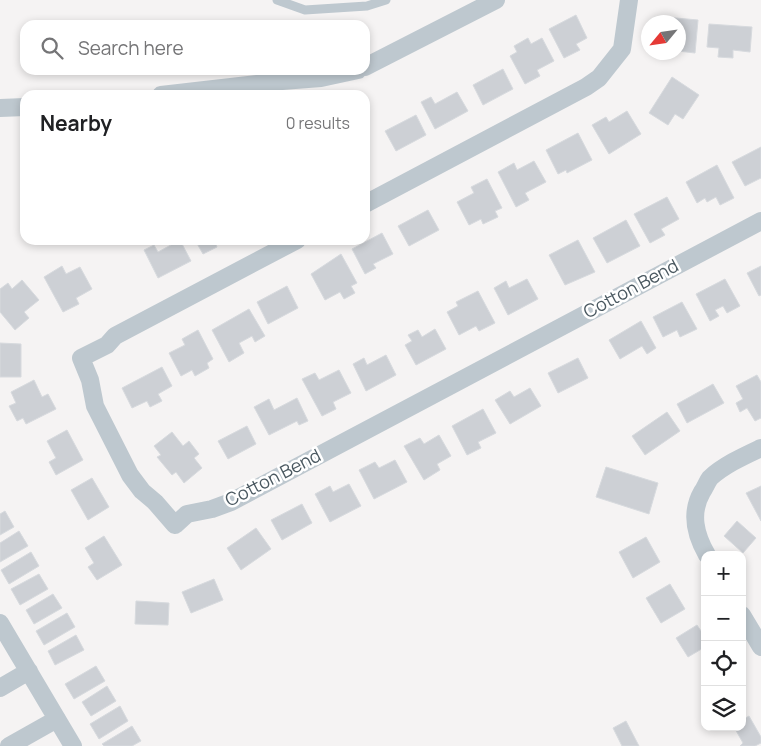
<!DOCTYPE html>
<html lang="en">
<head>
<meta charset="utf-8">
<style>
  body { margin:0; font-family:Manrope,sans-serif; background:#f6f6f6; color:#202124 }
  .controls { position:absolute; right:15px; bottom:15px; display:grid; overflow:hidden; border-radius:10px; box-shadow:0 2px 8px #0003 }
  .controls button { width:45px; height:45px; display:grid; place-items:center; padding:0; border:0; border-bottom:1px solid #e0e0e0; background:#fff; color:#202124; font:25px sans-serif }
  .compass { position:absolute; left:641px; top:15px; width:45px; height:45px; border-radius:50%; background:#fff; box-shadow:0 2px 8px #0003; rotate:241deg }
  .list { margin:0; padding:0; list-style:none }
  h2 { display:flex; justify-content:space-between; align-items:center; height:65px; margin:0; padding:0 20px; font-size:21px }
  h2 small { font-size:16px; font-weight:400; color:#757577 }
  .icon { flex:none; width:28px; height:28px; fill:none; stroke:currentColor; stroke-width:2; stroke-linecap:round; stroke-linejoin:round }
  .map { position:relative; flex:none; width:761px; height:746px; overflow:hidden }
  .search { position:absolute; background:#fff; box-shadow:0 2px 8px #0003; left:20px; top:20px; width:350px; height:55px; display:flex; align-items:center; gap:12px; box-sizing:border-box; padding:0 18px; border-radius:15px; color:#757577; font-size:19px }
  .panel { position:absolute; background:#fff; box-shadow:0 2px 8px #0003; left:20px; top:90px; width:350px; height:155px; border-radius:15px }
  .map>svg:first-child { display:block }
  .building { fill:#cdd0d5; stroke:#d7dade }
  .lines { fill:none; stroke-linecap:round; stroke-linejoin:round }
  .lane { stroke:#bec8cf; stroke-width:9 }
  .street { stroke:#bec8cf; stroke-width:18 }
  .labels { text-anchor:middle; stroke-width:5; stroke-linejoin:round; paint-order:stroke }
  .street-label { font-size:18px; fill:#4a5860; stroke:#fff }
</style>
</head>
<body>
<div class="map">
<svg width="761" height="746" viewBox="0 0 761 746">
  <rect width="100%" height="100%" fill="#f5f3f3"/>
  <!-- building -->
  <path class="building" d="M576 15 587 38 576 44 580 50 564 58 549 29Z
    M665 17 698 20 695 53 678 51V22H665Z
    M709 24 752 27 750 52 733 50V58L718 57 719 48 707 47Z
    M528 38 531 44 542 38 554 61 537 70 540 76 525 84 510 56 517 52 514 46Z
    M503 69 513 89 483 105 473 85Z
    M672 77 699 95 683 119 675 114 668 125 649 113Z
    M457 92 468 111 435 129 421 102 431 97 435 104Z
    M627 111 641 134 609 154 592 125 606 117 609 122Z
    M416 115 426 135 396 151 385 131Z
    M578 133 592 160 567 173 566 170 558 174 546 150Z
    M761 147V178L745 186 732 162Z
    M534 161 546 182 525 193 529 200 516 207 498 172 514 163 517 170Z
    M717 165 734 198 720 205 716 197 707 202 705 198 697 203 686 182Z
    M487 179 502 208 495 211 498 217 483 224 481 219 469 225 457 202 474 193 471 187Z
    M667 197 679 219 661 229 665 235 650 243 634 214Z
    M428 210 439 230 409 246 398 226Z
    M626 220 640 246 607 263 593 238Z
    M382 233 393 254 373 264 376 268 365 274 352 249Z
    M180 240 191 261 158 278 144 250 154 245 158 252Z
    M195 240H219L215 242 217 247 203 254Z
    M578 240 595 272 565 285 549 255Z
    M341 254 357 283 351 286 355 293 344 299 340 292 325 300 311 274Z
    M62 266 66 274 80 267 92 289 76 298 79 304 63 312 44 277Z
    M761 266V295L759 296 747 273Z
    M527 279 538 299 508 315 494 288 506 281 509 288Z
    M725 279 740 306 727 313 723 306 715 310 719 316 710 321 696 294Z
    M22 280 39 300 24 312 29 318 15 330 0 312V289L8 283 12 289Z
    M287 286 298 308 268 324 257 302Z
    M478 291 495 323 479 331 476 326 459 335 447 312 458 306 456 302Z
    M682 302 697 329 680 337 677 330 663 337 653 317Z
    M249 309 265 336 255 342 252 336 239 343 244 353 229 362 212 330Z
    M641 321 656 348 647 354 642 346 620 359 609 340Z
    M435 329 446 349 416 365 405 345 412 341 408 335 418 330 422 337Z
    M198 330 213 359 207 363 209 368 195 376 192 370 181 376 169 353 185 345 182 339Z
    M0 343 21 344V377H0Z
    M386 355 396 375 366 391 353 364 364 358 367 365Z
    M578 358 588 378 558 393 548 373Z
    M162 367 172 386 158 394 162 401 150 407 147 401 132 408 122 388Z
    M339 370 351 393 333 402 336 409 322 416 302 379 315 373 319 380Z
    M757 375 761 382V418L755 421 747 408 740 412 736 403 743 399 736 386Z
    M34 380 42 397 48 394 56 409 26 424 23 418 17 421 9 406 16 403 11 392Z
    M713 384 724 403 687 423 677 404Z
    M530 388 541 406 510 424 495 400 510 391 514 397Z
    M297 398 308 421 299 425 297 421 269 435 254 407 269 399 274 410Z
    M483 409 496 433 478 442 481 448 467 455 452 426Z
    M667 412 680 431 645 455 632 436Z
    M247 426 256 444 228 459 218 441Z
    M67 430 83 460 56 475 49 462 56 458 47 441Z
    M172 432 183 446 189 441 199 454 194 458 202 468 184 483 176 472 172 475 157 457 161 455 154 446Z
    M439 435 451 456 437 464 440 470 424 480 404 446 420 438 424 444Z
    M395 460 407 482 374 499 359 470 375 462 379 468Z
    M606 467 658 483 649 514 596 497Z
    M92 478 109 507 88 520 71 490Z
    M349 484 361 506 330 522 315 494 330 486 333 492Z
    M761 486V521L746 493Z
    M302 504 312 523 282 540 271 520Z
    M5 511 14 527 0 535V514Z
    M737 521 756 538 743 553 724 536Z
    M256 528 271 549 241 570 227 548Z
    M19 531 28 546 0 562V543Z
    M104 536 122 565 97 580 88 567 94 563 85 548Z
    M646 537 660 562 633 578 619 552Z
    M31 552 39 566 9 584 1 570Z
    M39 574 48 589 20 605 11 589Z
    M214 579 223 600 191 613 182 592Z
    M670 584 685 609 661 623 646 598Z
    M53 594 62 608 34 624 26 610Z
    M136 601 169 603 168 625 135 624Z
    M67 613 75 627 44 645 36 631Z
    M697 625 705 637V647L688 657 676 638Z
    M76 635 84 650 55 665 48 651Z
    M96 666 105 681 74 699 65 684Z
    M107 686 116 701 91 716 82 702Z
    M120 706 128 721 99 739 90 724Z
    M749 716 761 737V743L755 746H740L743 743 734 727H742V720Z
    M626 721 639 746H622L613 728Z
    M132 726 141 741 132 746H104L102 744Z"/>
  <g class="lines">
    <!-- lane -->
    <path class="lane" d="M277 0 305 10 367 6 386 0"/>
    <!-- street -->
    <path class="street" d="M365 67 496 0
      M161 95 282 81 321 78 358 70
      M0 108 25 107
      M365 204 586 87 599 78 622 49 629 0
      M297 240 115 336 107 345 81 358 90 380 95 406 130 475 142 491 155 502 175 525 187 514 212 509 231 502 761 221
      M707 555C695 534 690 513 702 492 705 488 707 482 710 478 724 465 744 456 761 448
      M742 615 761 647
      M0 623 73 746
      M0 688 29 671
      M9 746 57 719"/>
  </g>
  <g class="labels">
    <!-- street labels -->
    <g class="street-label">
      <text transform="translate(631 289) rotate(-28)" y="6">Cotton Bend</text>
      <text transform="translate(273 478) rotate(-27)" y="6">Cotton Bend</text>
    </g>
  </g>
</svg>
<div class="controls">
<button>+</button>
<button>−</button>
<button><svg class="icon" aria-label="locate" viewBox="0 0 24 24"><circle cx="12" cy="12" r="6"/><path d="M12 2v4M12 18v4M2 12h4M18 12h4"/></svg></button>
<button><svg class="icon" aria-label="layers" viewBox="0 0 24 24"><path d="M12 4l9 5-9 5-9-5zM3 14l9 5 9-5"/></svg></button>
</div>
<svg class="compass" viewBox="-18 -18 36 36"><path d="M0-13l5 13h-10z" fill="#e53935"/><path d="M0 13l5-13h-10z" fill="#757577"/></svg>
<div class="search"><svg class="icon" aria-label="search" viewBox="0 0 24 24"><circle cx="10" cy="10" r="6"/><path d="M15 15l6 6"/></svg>Search here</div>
<section class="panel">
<h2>Nearby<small>0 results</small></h2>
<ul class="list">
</ul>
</section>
</div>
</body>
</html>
